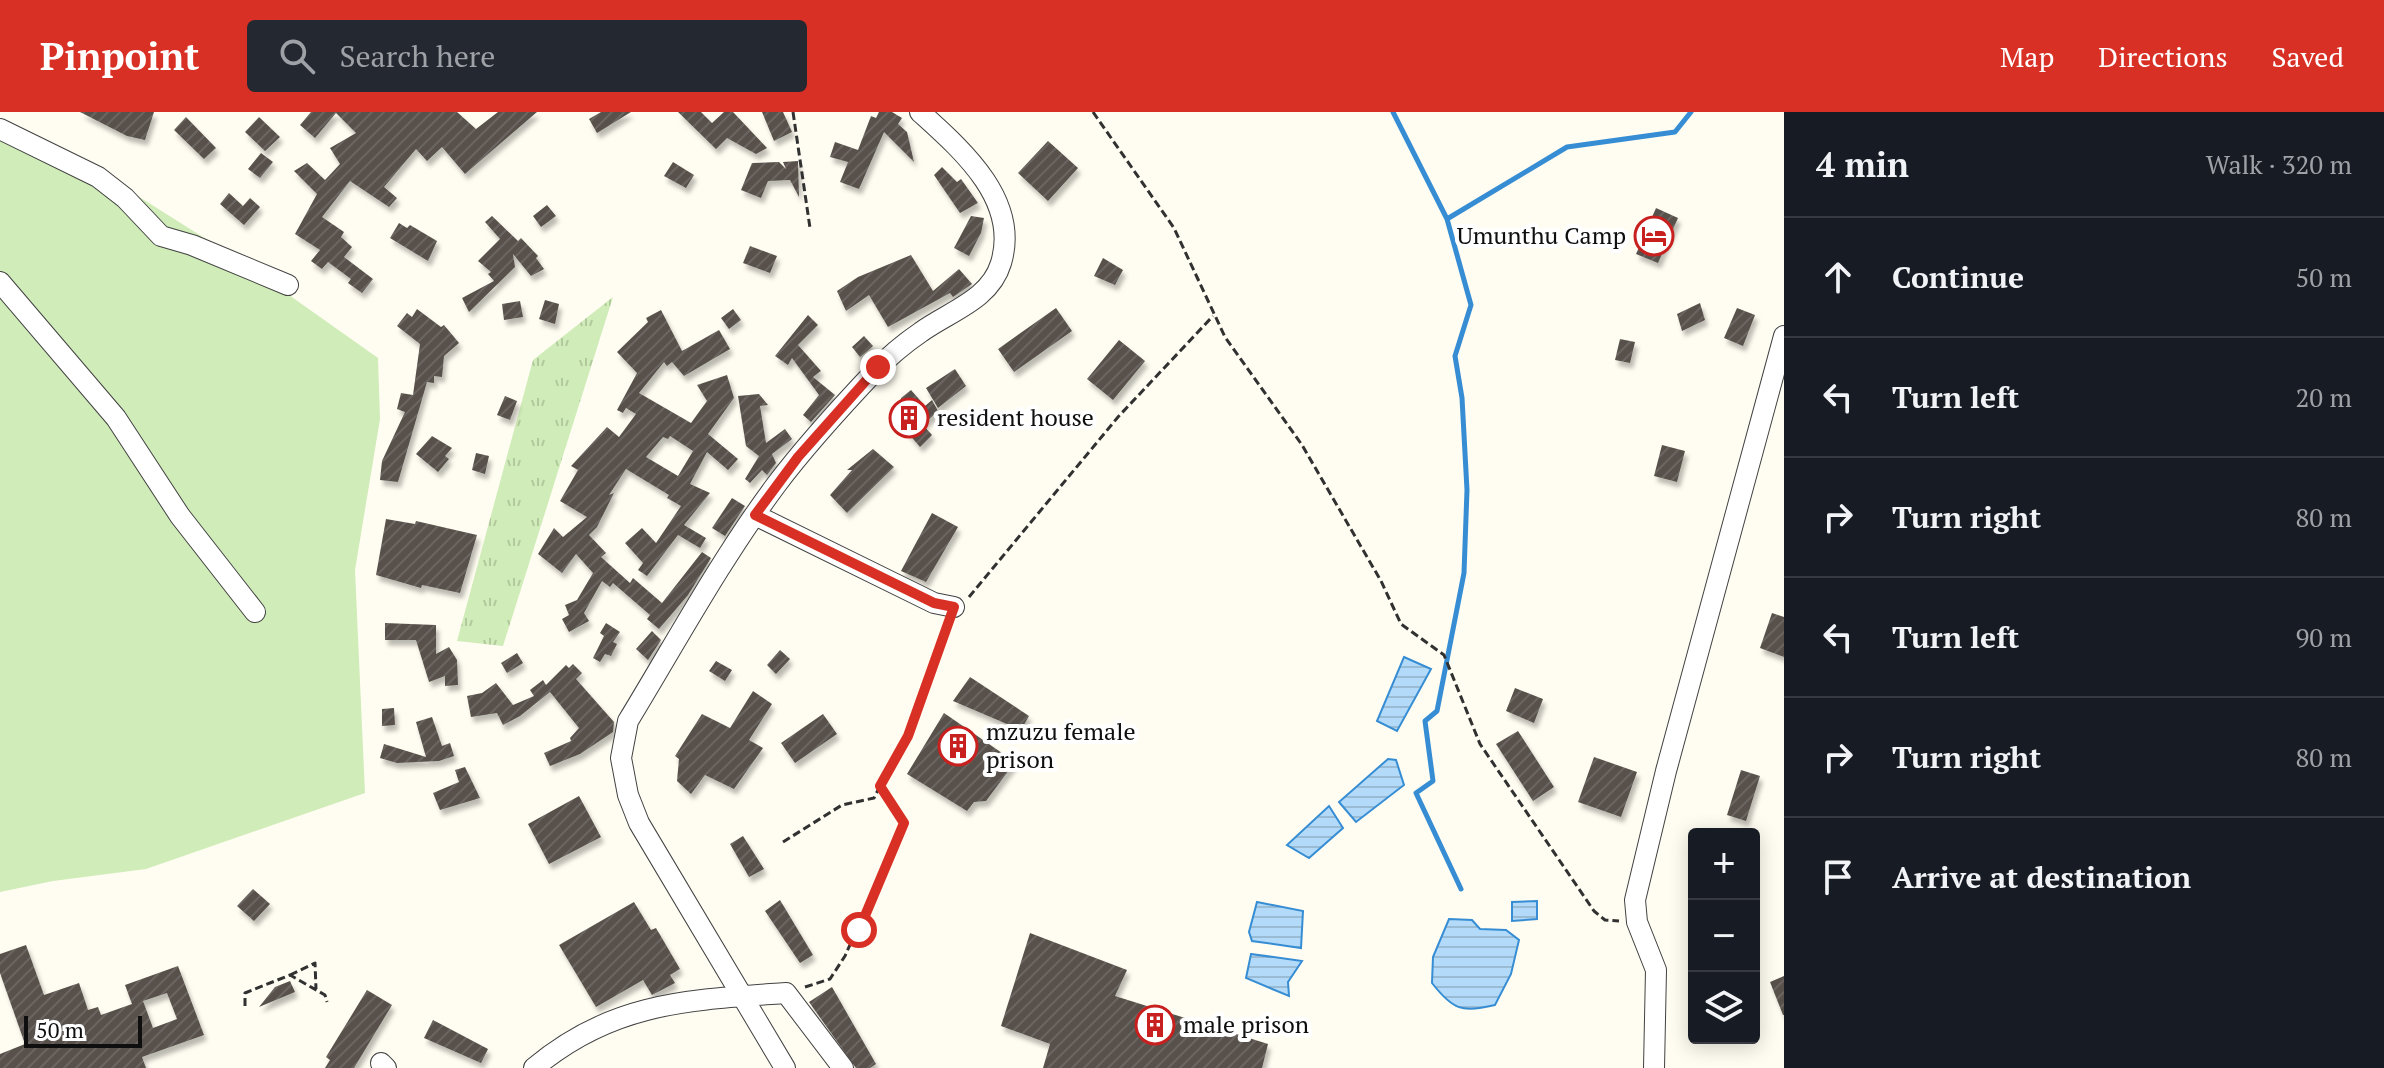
<!DOCTYPE html>
<html lang="en">
<head>
<meta charset="utf-8">
<style>
  body { margin:0; font-family:"PT Serif",serif; background:#242831; color:#f1f3f6 }
  .controls { position:absolute; right:24px; bottom:24px; display:grid; overflow:hidden; border-radius:8px; box-shadow:0 4px 20px #0003 }
  .controls button { width:72px; height:72px; display:grid; place-items:center; padding:0; border:0; border-bottom:2px solid #363941; background:#171b24; color:#f1f3f6; font:40px sans-serif }
  .scale { position:absolute; left:24px; bottom:20px; width:118px; box-sizing:border-box; padding-left:8px; border:4px solid #0f0f0f; border-top:0; font-size:22px; line-height:28px; white-space:nowrap; color:#0f0f0f; -webkit-text-stroke:6px #fff; paint-order:stroke }
  .stop { position:absolute; width:24px; height:24px; margin:-18px; border:6px solid #d93025; border-radius:50%; background:#fff }
  .stop.end { background:#d93025; border-color:#fff; box-shadow:0 2px 8px #0008 }
  .list { margin:0; padding:0; list-style:none }
  h2 { display:flex; justify-content:space-between; align-items:center; height:104px; margin:0; padding:0 32px; font-size:34px }
  h2 small { font-size:26px; font-weight:400; color:#9ea1a6 }
  .list li { display:grid; grid-template-columns:52px 1fr auto; gap:24px; align-items:center; box-sizing:border-box; height:120px; padding:0 32px; border-top:2px solid #363941 }
  .list b { display:block; font-size:30px; white-space:nowrap }
  .list em { font-size:26px; font-style:normal; color:#9ea1a6 }
  .icon { flex:none; width:44px; height:44px; fill:none; stroke:currentColor; stroke-width:2; stroke-linecap:round; stroke-linejoin:round }
  .map { position:relative; flex:none; width:1784px; height:956px; overflow:hidden }
  header { display:flex; align-items:center; gap:48px; box-sizing:border-box; height:112px; padding:0 40px; background:#d93025; color:#fff }
  header strong { font-size:38px }
  nav { display:flex; gap:44px; margin-inline-start:auto; font-size:28px }
  .search { width:560px; height:72px; background:#242831; display:flex; align-items:center; gap:20px; box-sizing:border-box; padding:0 28px; border-radius:8px; color:#9ea1a6; font-size:30px }
  main { display:flex }
  aside { flex:1; background:#171b24 }
  .map>svg:first-child { display:block }
  .grass { fill:#d0ecb8 }
  .park { fill:url(#park-tufts) }
  .water { fill:url(#water-rules); stroke:#368dd4; stroke-width:2 }
  .lines { fill:none; stroke-linecap:round; stroke-linejoin:round }
  .stream { stroke:#368dd4; stroke-width:5 }
  .building { fill:url(#building-hatch); fill-rule:evenodd; filter:url(#shadow) }
  .minor-casing { stroke:#424242; stroke-width:22 }
  .path { stroke:#313131; stroke-width:3; stroke-dasharray:8 4; stroke-linecap:butt }
  .minor { stroke:#fff; stroke-width:20 }
  .route { stroke:#d93025; stroke-width:10 }
  .labels { text-anchor:middle; stroke-width:8; stroke-linejoin:round; paint-order:stroke }
  .poi-label { font-size:24px; fill:#0f0f0f; stroke:#fff; text-anchor:start }
</style>
</head>
<body>
<header>
<strong>Pinpoint</strong>
<div class="search"><svg class="icon" aria-label="search" viewBox="0 0 24 24"><circle cx="10" cy="10" r="6"/><path d="M15 15l6 6"/></svg>Search here</div>
<nav><a>Map</a><a>Directions</a><a>Saved</a></nav>
</header>
<main>
<div class="map">
<svg width="1784" height="956" viewBox="0 0 1784 956">
  <defs>
    <pattern id="park-tufts" width="24" height="20" patternUnits="userSpaceOnUse" patternTransform="scale(2)"><rect width="24" height="20" fill="#d0ecb8"/><path d="M3 7l-1-3M5 7V3M7 7l1-3M15 17l-1-3M17 17v-4M19 17l1-3" fill="none" stroke="#b1c99d"/></pattern>
    <pattern id="water-rules" width="6" height="5" patternUnits="userSpaceOnUse" patternTransform="scale(2)"><rect width="6" height="5" fill="#b3dbf9"/><path d="M0 2.5h6" fill="none" stroke="#99bbd4"/></pattern>
    <pattern id="building-hatch" width="6" height="6" patternUnits="userSpaceOnUse" patternTransform="scale(2)"><rect width="6" height="6" fill="#58514b"/><path d="M-1 1l2-2M0 6l6-6M5 7l2-2" fill="none" stroke="#6b6561"/></pattern>
    <filter id="shadow"><feDropShadow dx="3" dy="5.5" stdDeviation="2" flood-color="#0004"/></filter>
  </defs>
  <rect width="100%" height="100%" fill="#fffdf1"/>
  <!-- grass -->
  <path class="grass" d="M0 22 87 52 241 149 378 246 380 307 355 458 365 681 146 757 53 769 0 780Z"/>
  <!-- park -->
  <path class="park" d="M613 185 503 534 457 529 533 248Z"/>
  <!-- water -->
  <path class="water" d="M1404 545 1431 557 1397 619 1377 609Z
    M1388 647 1396 648 1404 673 1356 710 1339 690Z
    M1329 694 1343 716 1309 746 1287 733Z
    M1537 789V807L1512 809V790Z
    M1257 790 1303 799 1301 836 1252 829 1249 820Z
    M1449 807 1472 808 1480 817 1506 818 1519 828 1511 862 1495 893C1462 901 1453 898 1432 871L1433 845Z
    M1251 842 1302 849 1288 870 1289 884 1246 866Z"/>
  <g class="lines">
    <!-- stream -->
    <path class="stream" d="M1393 0 1447 107 1471 193 1455 244 1462 286 1467 378 1464 461 1437 599 1425 609 1433 669 1416 681 1461 777
      M1447 107 1567 35 1675 20 1691 0"/>
  </g>
  <!-- building -->
  <path class="building" d="M80 0H154L145 28 127 24Z
    M311 0H457L476 17 498 0H537L465 62 442 35 427 49 416 37 384 75 397 86 389 95 350 69 322 105 344 120 341 125 352 135 344 145 373 167 362 181 348 171 351 167 328 150 322 157 311 149 320 138 295 122 317 82 294 59 307 51 325 68 340 52 330 36 356 21 336 1 315 26 300 13Z
    M601 0H631L597 21 589 7Z
    M678 0H701L712 11 724 0H733L767 36 756 42 727 26 716 37Z
    M762 0H783L792 20 774 29Z
    M879 0H892L902 6 898 12 907 20 914 50 884 20 859 77 840 70 848 50 830 45 835 30 858 38 871 4 876 6Z
    M186 5 216 36 204 47 174 18Z
    M259 5 280 25 265 39 245 20Z
    M1048 29 1078 56 1048 89 1018 61Z
    M261 41 273 50 260 66 248 57Z
    M798 49 799 85 790 68 768 69 761 86 741 78 752 51 779 50 786 57 783 50Z
    M673 50 694 63 686 76 664 64Z
    M942 55 957 70 961 67 978 91 960 101 934 63Z
    M229 81 243 94 250 86 260 95 244 113 220 92Z
    M547 93 556 104 541 115 533 104Z
    M1656 96 1678 106 1658 151 1636 142Z
    M492 104 518 129 521 126 538 144 536 146 544 157 531 164 513 142 515 155 469 200 462 186 494 169 488 162 491 160 478 149 500 127 485 110Z
    M971 104 984 106 981 121 969 144 954 136Z
    M399 111 407 116 410 113 437 129 428 149 390 126Z
    M750 134 777 144 770 161 743 151Z
    M911 143 933 179 959 157 972 172 953 185 950 181 888 215 869 183 846 199 837 179 858 165Z
    M1103 146 1123 158 1115 173 1094 164Z
    M545 188 559 192 555 212 539 207Z
    M520 189 523 205 504 208 502 192Z
    M1700 191 1705 208 1682 219 1677 202Z
    M1056 196 1072 219 1014 260 998 237Z
    M1737 196 1755 203 1743 234 1724 226Z
    M417 197 441 215 444 213 459 231 444 244 442 265 434 264V271L427 270 398 370 380 368 382 349 405 300 397 297 401 281 413 283 420 232 397 214 407 201 412 205Z
    M733 197 741 208 729 217 721 206Z
    M661 198 682 239 719 218 730 237 684 264 672 250 667 254 664 250 639 281 691 311 707 289 697 273 727 263 734 286 708 322 738 347 728 358 707 340 690 372 710 381 684 413 706 426 700 436 678 423 647 464 638 458 643 451 625 431 642 416 656 431 681 394 667 386 669 383 626 357 609 383 614 381 597 415 589 423 606 441 601 445 630 471 633 466 662 491 702 440 711 446 688 483 659 517 647 507 650 503 613 471 610 475 602 469 584 501 589 509 569 520 562 507 569 503 565 493 577 488 593 461 576 442 562 461 538 442 554 416 563 425 587 405 560 389 578 358 571 354 607 315 619 325 636 302 626 296 623 301 617 298 637 261 617 240 648 210 646 206ZM670 324 693 339 678 364 646 345 663 325 668 327Z
    M808 203 818 213 798 233 821 259 813 265 835 283 811 310 803 303 819 283 792 246 788 253 775 244Z
    M864 224 873 234 860 245 852 235Z
    M1620 227 1635 230 1630 251 1615 248Z
    M1119 228 1145 249 1113 288 1087 267Z
    M955 257 966 274 938 296 926 276Z
    M911 278 925 294 932 288 938 299 923 313 932 323 920 335 892 302 900 294 901 286Z
    M759 282 768 293 760 294 766 331 785 317 792 327 772 342 776 351 767 363 762 358 750 371 745 367 759 344 746 334 738 284Z
    M505 284 517 289 510 308 497 303Z
    M432 324 452 336 445 344 449 347 438 360 416 342Z
    M1662 333 1685 339 1677 370 1654 364Z
    M873 337 894 355 847 401 830 383 852 358H847Z
    M476 341 489 344 485 362 472 358Z
    M732 386 745 394 725 424 712 416Z
    M932 401 958 415 926 470 901 459Z
    M386 407 415 412 416 409 477 423 460 481 422 473 421 476 376 463Z
    M1772 501 1784 505V545L1760 536Z
    M385 511 436 513V542L449 535 457 548 458 573 445 574V564L429 570 416 528H385Z
    M606 511 620 520 613 530 617 532 611 544 605 542 600 550 593 546 604 524 600 521Z
    M652 519 661 528 648 548 636 537Z
    M780 538 790 547 776 562 767 553Z
    M517 541 523 551 507 561 501 551Z
    M716 549 732 558 725 569 709 559Z
    M573 552 582 561 576 567 614 610 613 620 580 642 550 654 544 641 571 629 570 626 579 616 550 580 520 604 503 613 497 601 471 605 467 584 482 581 496 571 513 593 534 584 530 578 543 568 546 573 566 553 569 556Z
    M970 565 1029 604 1021 618 953 589Z
    M1515 576 1543 587 1534 611 1506 599Z
    M753 579 772 592 749 628 763 636 734 677 705 663 691 682 677 669 679 647 675 644 702 602 730 616Z
    M394 596 395 613 382 614V597Z
    M944 601 1015 650 986 689 974 690 967 699 907 662Z
    M823 602 837 622 795 651 781 631Z
    M432 605 442 634 450 631 454 644 439 649 397 651 380 646 384 632 426 645 416 610Z
    M1518 619 1554 675 1533 689 1496 632Z
    M1594 645 1637 660 1621 705 1578 690Z
    M465 655 480 686 440 698 433 681 459 670 455 658Z
    M1741 658 1760 664 1746 709 1727 703Z
    M579 684 601 725 549 752 528 712Z
    M743 724 764 757 749 765 730 732Z
    M253 777 270 792 254 809 237 794Z
    M780 788 813 843 800 851 765 799Z
    M634 790 651 818 656 816 680 857 670 863 675 871 652 883 643 868 596 895 559 833Z
    M1030 821 1127 858 1115 884 1268 932 1262 956H1043L1050 932 1001 914Z
    M26 833 44 883 79 871 88 898 98 895 101 903 132 892 125 873 178 854 204 923 142 945 146 956H0V942L25 932 0 861V842ZM167 881 177 907 153 916 143 889Z
    M1784 864V903H1783L1770 870Z
    M290 869 295 880 259 895 275 875Z
    M832 875 876 952 870 956H856L809 890Z
    M367 878 392 893 354 956H325L330 948 326 945Z
    M433 908 488 937 481 951 424 926Z"/>
  <g class="lines">
    <defs>
      <path id="minor" d="M0 17 98 65 125 86 161 124 192 133 288 173
        M0 170 116 306 180 404 255 500
        M755 403 934 491 954 495
        M381 951 386 956
        M534 956C612 890 689 888 786 881L843 956
        M785 956 639 711 628 683 621 646 628 609C676 530 721 447 776 373 806 333 841 295 875 259 889 244 905 231 921 220 950 199 990 188 1001 151 1020 88 962 38 920 0
        M1654 956 1656 858 1637 810 1635 788 1666 659 1784 224"/>
    </defs>
    <!-- minor casing -->
    <use href="#minor" class="minor-casing"/>
    <!-- path -->
    <path class="path" d="M793 0 810 116
      M1093 0 1174 116 1225 225 1302 333 1381 469 1401 512 1444 543 1480 632 1594 799 1605 808 1619 809
      M969 485 1118 305 1213 204
      M783 730 842 693 874 686 880 674
      M290 863 315 851 316 877
      M805 875 830 867 845 844 904 711 880 674 908 624 948 512
      M245 894V881L290 863 325 883 327 890"/>
    <!-- minor -->
    <use href="#minor" class="minor"/>
  </g>
  <g class="lines">
    <!-- route -->
    <path class="route" d="M859 818 904 711 880 674 908 624 954 495 934 491 755 403 798 345 878 255"/>
  </g>
  <!-- icons -->
  <defs>
    <symbol id="hotel-ring" viewBox="-11 -11 22 22"><circle r="9.5" fill="#fff" stroke="#c7201f" stroke-width="1.5"/><path d="M-6-4.5h1.5V1H6V5H4.5V3h-9V5H-6ZM-4 0a1.8 1.8 0 1 1 3.6 0ZM.5 0V-2.5h3Q6-2.5 6 0Z" fill="#c7201f"/></symbol>
    <symbol id="building-ring" viewBox="-11 -11 22 22"><circle r="9.5" fill="#fff" stroke="#c7201f" stroke-width="1.5"/><path d="M-4-6H4V6H1V3H-1V6H-4ZM-2.5-4.3h1.7v1.8h-1.7ZM.8-4.3h1.7v1.8H.8ZM-2.5-1h1.7V.8h-1.7ZM.8-1h1.7V.8H.8Z" fill="#c7201f"/></symbol>
  </defs>
  <g fill-rule="evenodd">
    <use href="#hotel-ring" x="1632" y="102" width="44" height="44"/>
    <use href="#building-ring" x="887" y="284" width="44" height="44"/>
    <use href="#building-ring" x="936" y="612" width="44" height="44"/>
    <use href="#building-ring" x="1133" y="891" width="44" height="44"/>
  </g>
  <g class="labels">
    <!-- poi labels -->
    <g class="poi-label">
      <text x="1626" y="132" text-anchor="end">Umunthu Camp</text>
      <text x="937" y="314">resident house</text>
      <text x="986" y="628">mzuzu female<tspan x="986" dy="28">prison</tspan></text>
      <text x="1183" y="921">male prison</text>
    </g>
  </g>
</svg>
<div class="controls">
<button>+</button>
<button>−</button>
<button><svg class="icon" aria-label="layers" viewBox="0 0 24 24"><path d="M12 4l9 5-9 5-9-5zM3 14l9 5 9-5"/></svg></button>
</div>
<div class="scale">50 m</div>
<div class="stop" style="left:859px;top:818px"></div>
<div class="stop end" style="left:878px;top:255px"></div>
</div>
<aside>
<h2>4 min<small>Walk · 320 m</small></h2>
<ul class="list">
<li><svg class="icon" aria-label="ahead" viewBox="0 0 24 24"><path d="M12 20V5M6 11l6-6 6 6"/></svg><div><b>Continue</b></div><em>50 m</em></li>
<li><svg class="icon" aria-label="left" viewBox="0 0 24 24"><path d="M17 20v-9H6M10 6l-5 5 5 5"/></svg><div><b>Turn left</b></div><em>20 m</em></li>
<li><svg class="icon" aria-label="right" viewBox="0 0 24 24"><path d="M7 20v-9h11M14 6l5 5-5 5"/></svg><div><b>Turn right</b></div><em>80 m</em></li>
<li><svg class="icon" aria-label="left" viewBox="0 0 24 24"><path d="M17 20v-9H6M10 6l-5 5 5 5"/></svg><div><b>Turn left</b></div><em>90 m</em></li>
<li><svg class="icon" aria-label="right" viewBox="0 0 24 24"><path d="M7 20v-9h11M14 6l5 5-5 5"/></svg><div><b>Turn right</b></div><em>80 m</em></li>
<li><svg class="icon" aria-label="arrive" viewBox="0 0 24 24"><path d="M6 21V4h12l-3 4 3 4H6"/></svg><div><b>Arrive at destination</b></div></li>
</ul>
</aside>
</main>
</body>
</html>
